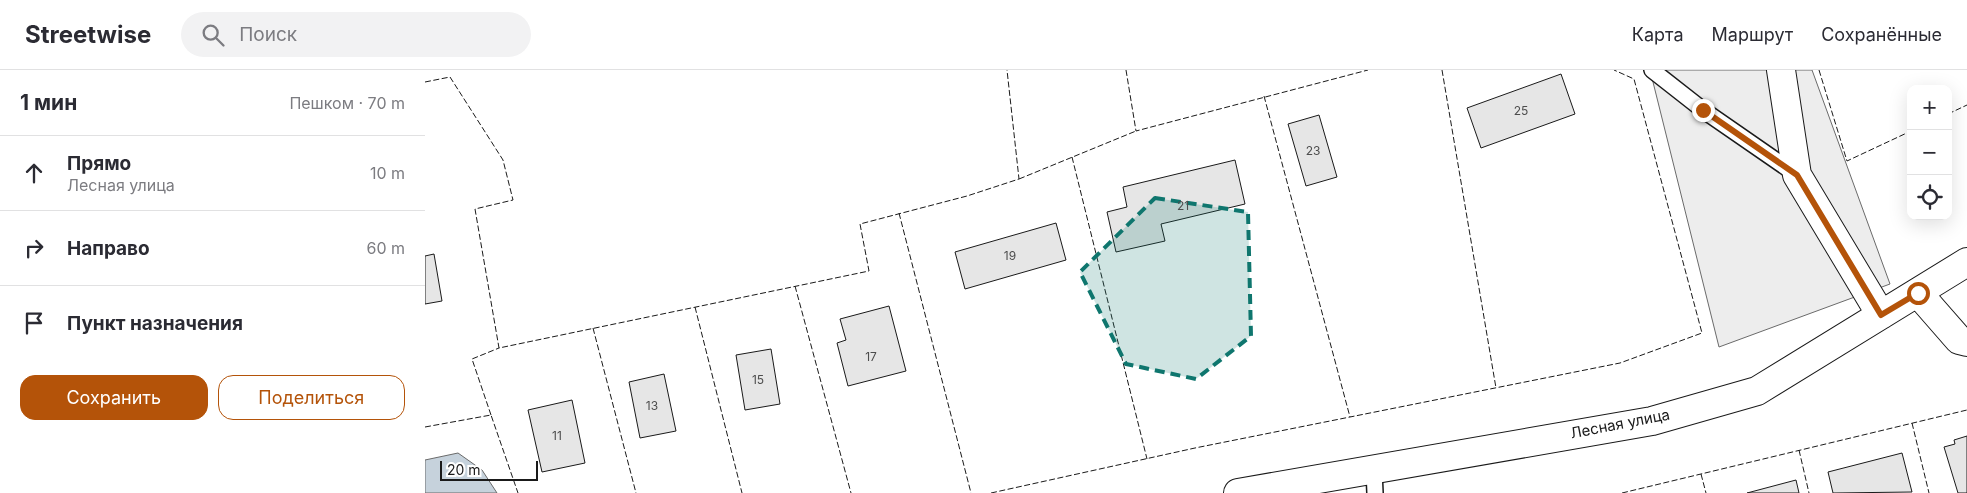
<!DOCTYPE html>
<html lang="ru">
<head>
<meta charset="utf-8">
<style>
  body { margin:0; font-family:Inter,sans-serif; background:#f2f2f3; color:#2b2b33 }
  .controls { position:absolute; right:15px; top:15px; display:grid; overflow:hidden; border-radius:10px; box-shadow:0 5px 20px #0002 }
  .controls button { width:45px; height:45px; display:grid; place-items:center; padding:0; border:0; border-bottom:1px solid #e1e1e2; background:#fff; color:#2b2b33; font:25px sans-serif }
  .scale { position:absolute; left:15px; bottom:12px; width:98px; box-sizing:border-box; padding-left:5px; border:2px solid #1a1a1a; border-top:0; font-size:14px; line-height:18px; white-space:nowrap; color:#1a1a1a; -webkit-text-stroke:4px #fff; paint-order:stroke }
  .stop { position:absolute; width:15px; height:15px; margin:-11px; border:4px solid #b45309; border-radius:50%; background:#fff }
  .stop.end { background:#b45309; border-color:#fff; box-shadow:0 1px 5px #0008 }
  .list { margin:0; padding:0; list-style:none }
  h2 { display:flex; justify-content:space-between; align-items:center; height:65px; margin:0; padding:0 20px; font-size:21px }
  h2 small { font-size:16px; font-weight:400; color:#7c7c81 }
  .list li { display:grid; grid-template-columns:32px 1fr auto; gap:15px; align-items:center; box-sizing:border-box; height:75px; padding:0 20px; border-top:1px solid #e1e1e2 }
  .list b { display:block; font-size:19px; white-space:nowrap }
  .list p { margin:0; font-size:16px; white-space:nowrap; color:#7c7c81 }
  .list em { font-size:16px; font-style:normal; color:#7c7c81 }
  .actions { display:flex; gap:10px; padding:15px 20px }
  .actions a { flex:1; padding:11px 0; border:1px solid #b45309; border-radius:15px; text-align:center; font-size:18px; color:#b45309 }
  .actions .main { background:#b45309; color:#fff }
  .icon { flex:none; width:28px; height:28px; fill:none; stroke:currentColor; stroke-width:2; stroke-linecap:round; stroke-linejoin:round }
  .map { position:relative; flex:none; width:1542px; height:423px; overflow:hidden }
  header { display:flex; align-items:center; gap:30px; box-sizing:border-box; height:70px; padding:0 25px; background:#fff; border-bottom:1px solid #e1e1e2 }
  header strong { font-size:24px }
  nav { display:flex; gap:28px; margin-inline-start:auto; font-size:18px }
  .search { width:350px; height:45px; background:#f2f2f3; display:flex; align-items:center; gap:12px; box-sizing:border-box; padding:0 18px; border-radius:28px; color:#7c7c81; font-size:19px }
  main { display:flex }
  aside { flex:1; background:#fff }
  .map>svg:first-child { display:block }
  .parking { fill:#ededed; stroke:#6a6a6a }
  .water { fill:#c6d2dc; stroke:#6a6a6a }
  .building { fill:#e6e6e6; stroke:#1a1a1a }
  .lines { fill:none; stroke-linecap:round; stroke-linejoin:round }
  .lane-casing { stroke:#1a1a1a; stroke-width:18 }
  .street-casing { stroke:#1a1a1a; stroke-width:30 }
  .lane { stroke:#fff; stroke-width:15 }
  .street { stroke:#fff; stroke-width:28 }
  .fence { stroke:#1a1a1a; stroke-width:1; stroke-dasharray:6 2.5; stroke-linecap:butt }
  .route { stroke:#b45309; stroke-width:6 }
  .marked { fill:#0f766e; fill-opacity:0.2; stroke:#0f766e; stroke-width:4; stroke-dasharray:10 6; stroke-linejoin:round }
  .labels { text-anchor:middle; stroke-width:4; stroke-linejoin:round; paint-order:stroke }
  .number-label { font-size:12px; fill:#4d4d4d }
  .street-label { font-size:15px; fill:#1a1a1a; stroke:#fff }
</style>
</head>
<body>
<header>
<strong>Streetwise</strong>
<div class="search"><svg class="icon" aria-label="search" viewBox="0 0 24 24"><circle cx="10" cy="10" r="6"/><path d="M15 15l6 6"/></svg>Поиск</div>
<nav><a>Карта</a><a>Маршрут</a><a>Сохранённые</a></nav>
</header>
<main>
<aside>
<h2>1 мин<small>Пешком · 70 m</small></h2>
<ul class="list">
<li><svg class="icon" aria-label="ahead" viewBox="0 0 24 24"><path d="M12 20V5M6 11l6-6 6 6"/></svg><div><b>Прямо</b><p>Лесная улица</p></div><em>10 m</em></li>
<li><svg class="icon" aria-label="right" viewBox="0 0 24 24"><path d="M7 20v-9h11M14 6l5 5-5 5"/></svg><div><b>Направо</b></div><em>60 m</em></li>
<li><svg class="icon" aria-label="arrive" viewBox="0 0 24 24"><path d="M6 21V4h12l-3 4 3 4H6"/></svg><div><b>Пункт назначения</b></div></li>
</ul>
<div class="actions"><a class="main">Сохранить</a><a>Поделиться</a></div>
</aside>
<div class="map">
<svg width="1542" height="423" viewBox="0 0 1542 423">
  <rect width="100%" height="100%" fill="#fff"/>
  <!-- parking -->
  <path class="parking" d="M1225 0H1387L1465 214 1294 277Z"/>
  <!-- water -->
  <path class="water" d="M33 383 57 400 72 423H0V390Z"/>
  <!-- building -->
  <path class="building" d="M1136 4 1150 44 1056 78 1042 38Z
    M894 45 912 107 881 116 863 54Z
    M810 90 820 134 736 154 740 171 691 182 682 142 702 137 698 117Z
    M631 153 641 190 540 219 530 182Z
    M9 184 17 231 0 234V186Z
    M464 236 481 301 423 316 412 273 421 270 415 249Z
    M346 279 355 334 320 340 311 285Z
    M239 304 251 361 215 368 204 312Z
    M147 330 160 393 117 402 103 340Z
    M1542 366V423H1533L1519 377 1530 374 1529 370Z
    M1477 383 1487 422 1408 423 1403 402Z
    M1371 410 1374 423H1322Z"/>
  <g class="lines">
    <defs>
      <path id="lane" d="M1227 0 1278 40 1372 105
        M949 400 950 423"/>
      <path id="street" d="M1356 0 1372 105 1456 245
        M1493 223 1534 270 1542 272
        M813 423 1227 351 1332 321 1542 192"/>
    </defs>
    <!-- lane casing -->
    <use href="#lane" class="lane-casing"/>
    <!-- street casing -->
    <use href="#street" class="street-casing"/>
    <!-- lane -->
    <use href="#lane" class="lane"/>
    <!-- street -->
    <use href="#street" class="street"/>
    <!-- fence -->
    <path class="fence" d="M701 0 711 61 943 0
      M1017 0 1071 318
      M1394 0 1422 91 1486 61
      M0 12 25 7 78 90 88 130 50 139 74 278 444 201 435 154 542 126 594 109 582 0
      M839 26 925 347
      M1523 44 1542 35
      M647 87 722 389
      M594 109 711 61
      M474 143 546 423
      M370 216 426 423
      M270 237 317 423
      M168 258 211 423
      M66 345 47 289 74 278
      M1487 353 1504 423
      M0 357 66 345 93 423
      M1374 380 1384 423
      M1276 404 1281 423
      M566 423 770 378 1195 293 1277 263 1209 9 1189 0
      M1197 423 1542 340"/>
  </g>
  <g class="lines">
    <!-- route -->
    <path class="route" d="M1278 40 1372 105 1456 245 1493 223"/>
  </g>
  <!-- marked area -->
  <path class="marked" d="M730 128 823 142 826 266 771 309 701 294 655 202Z"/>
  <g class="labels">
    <!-- number labels -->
    <g class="number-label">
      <text x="1096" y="45">25</text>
      <text x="888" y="85">23</text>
      <text x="758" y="140">21</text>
      <text x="585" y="190">19</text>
      <text x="446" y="291">17</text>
      <text x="333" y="314">15</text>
      <text x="227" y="340">13</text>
      <text x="132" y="370">11</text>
    </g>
    <!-- street labels -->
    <g class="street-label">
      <text transform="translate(1195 354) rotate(-11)" y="5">Лесная улица</text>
    </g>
  </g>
</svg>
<div class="controls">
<button>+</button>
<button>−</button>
<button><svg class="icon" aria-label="locate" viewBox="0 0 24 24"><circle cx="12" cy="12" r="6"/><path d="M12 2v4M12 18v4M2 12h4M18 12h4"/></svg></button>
</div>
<div class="scale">20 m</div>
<div class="stop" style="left:1493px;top:223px"></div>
<div class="stop end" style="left:1278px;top:40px"></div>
</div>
</main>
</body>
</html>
